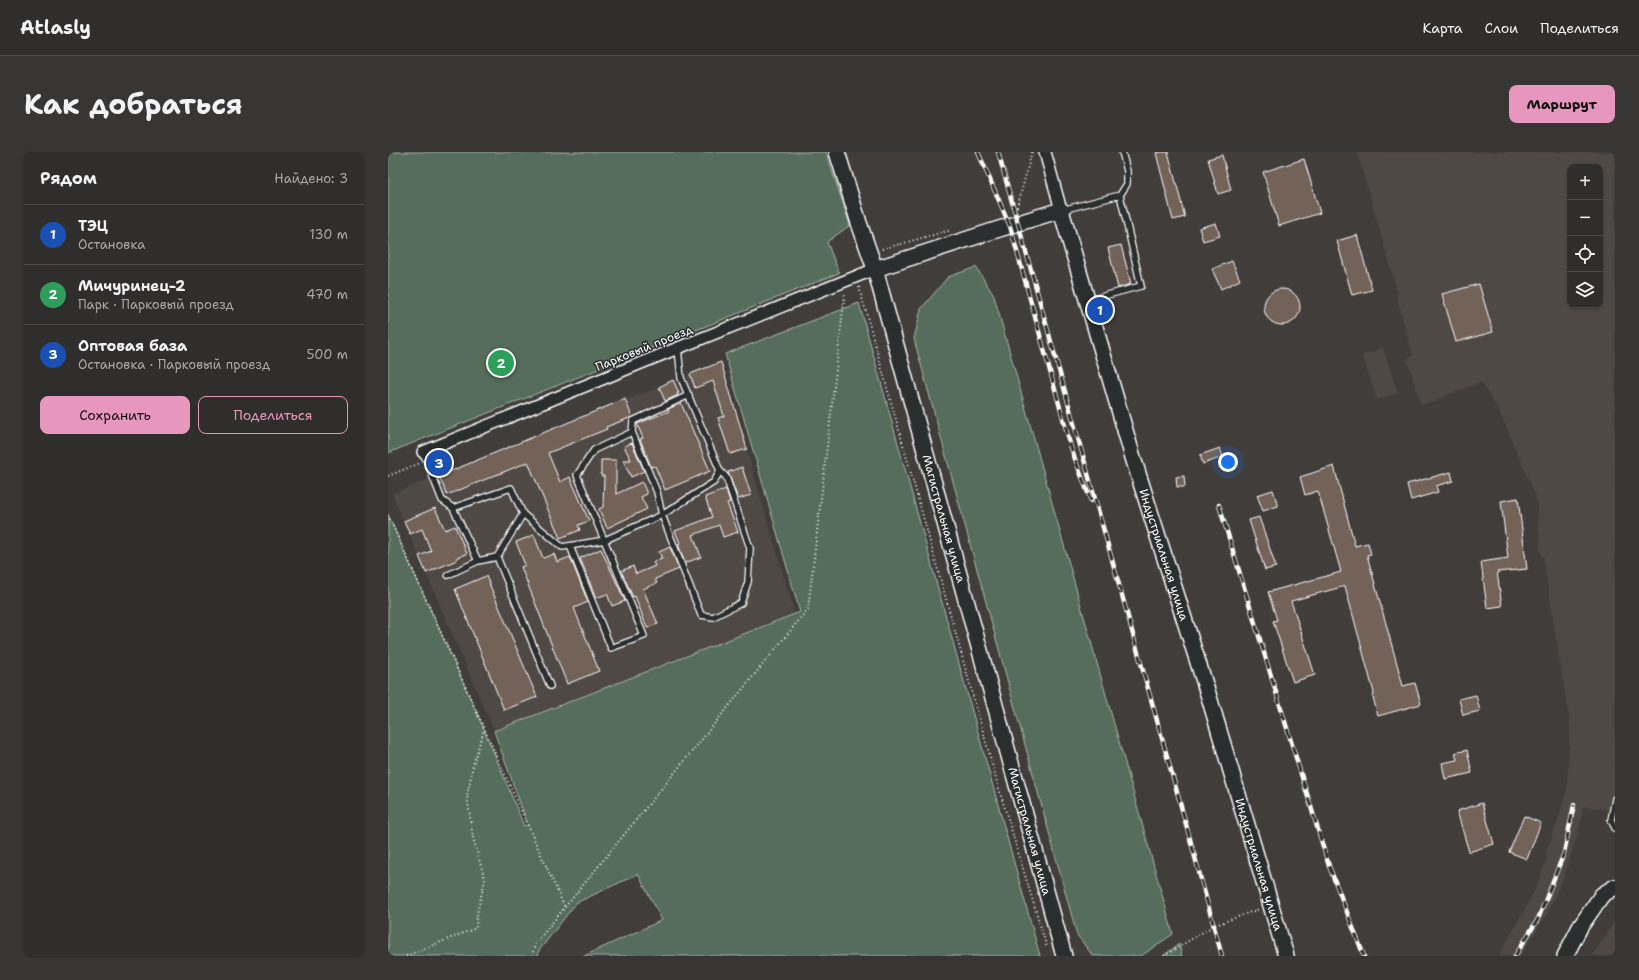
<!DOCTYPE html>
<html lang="ru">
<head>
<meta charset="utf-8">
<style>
  body { margin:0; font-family:"Shantell Sans",sans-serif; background:#383634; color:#f1f3f6 }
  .controls { position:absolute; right:12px; top:12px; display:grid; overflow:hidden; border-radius:8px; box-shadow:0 1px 3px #0004 }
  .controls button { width:36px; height:36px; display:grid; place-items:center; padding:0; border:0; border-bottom:1px solid #4b4a48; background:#302e2c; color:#f1f3f6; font:20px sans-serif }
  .you { position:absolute; left:840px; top:310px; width:14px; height:14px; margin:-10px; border:3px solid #fff; border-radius:50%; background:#1a73e8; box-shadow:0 0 0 6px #1a73e833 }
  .badge { display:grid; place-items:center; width:26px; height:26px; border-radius:50%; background:#e797bd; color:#fff; font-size:13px; font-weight:700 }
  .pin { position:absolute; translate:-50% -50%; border:2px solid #fff; box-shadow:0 1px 4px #0006 }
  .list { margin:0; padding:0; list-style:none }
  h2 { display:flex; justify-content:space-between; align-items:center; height:52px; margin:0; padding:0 16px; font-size:17px }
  h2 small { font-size:13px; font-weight:400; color:#a8a8a9 }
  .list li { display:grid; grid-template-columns:26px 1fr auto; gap:12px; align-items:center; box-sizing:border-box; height:60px; padding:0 16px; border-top:1px solid #4b4a48 }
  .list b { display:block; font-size:15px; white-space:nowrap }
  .list p { margin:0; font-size:13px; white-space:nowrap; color:#a8a8a9 }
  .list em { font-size:13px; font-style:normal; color:#a8a8a9 }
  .actions { display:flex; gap:8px; padding:12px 16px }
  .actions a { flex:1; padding:9px 0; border:1px solid #e797bd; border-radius:8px; text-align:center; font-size:14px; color:#e797bd }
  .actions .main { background:#e797bd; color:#111 }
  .icon { flex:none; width:22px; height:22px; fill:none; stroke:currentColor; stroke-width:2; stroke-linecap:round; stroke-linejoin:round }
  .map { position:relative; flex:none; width:1227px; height:804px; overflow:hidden; border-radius:8px }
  header { display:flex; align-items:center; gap:24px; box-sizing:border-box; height:56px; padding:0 20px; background:#302e2c; border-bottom:1px solid #4b4a48 }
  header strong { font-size:19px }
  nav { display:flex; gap:22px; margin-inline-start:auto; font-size:14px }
  .intro { display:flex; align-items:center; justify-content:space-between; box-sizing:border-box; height:96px; padding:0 24px }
  h1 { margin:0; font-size:28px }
  .button { padding:10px 18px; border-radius:8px; background:#e797bd; color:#111; font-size:14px; font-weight:700 }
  main { display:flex; gap:24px; padding:0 24px }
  aside { flex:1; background:#302e2c; border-radius:8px; box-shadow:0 1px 3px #0004 }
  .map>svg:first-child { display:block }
  .built { fill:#4f4844; fill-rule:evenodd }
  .green { fill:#556d5a; stroke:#aab6ac }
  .building { fill:#726259; stroke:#fff }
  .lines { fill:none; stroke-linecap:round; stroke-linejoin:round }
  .lane-casing { stroke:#fff; stroke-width:8 }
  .street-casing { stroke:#fff; stroke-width:14 }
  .secondary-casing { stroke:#fff; stroke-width:18 }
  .path { stroke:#fff; stroke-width:2; stroke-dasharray:1 3; stroke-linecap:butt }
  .lane { stroke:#2a2d2e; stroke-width:5.5 }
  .street { stroke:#2a2d2e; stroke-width:11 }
  .secondary { stroke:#2a2d2e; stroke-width:15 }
  .rail-casing { stroke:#fff; stroke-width:4.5 }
  .rail { stroke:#2a2d2e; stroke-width:3; stroke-dasharray:9; stroke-linecap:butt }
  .labels { text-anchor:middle; stroke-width:3; stroke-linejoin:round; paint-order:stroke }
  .street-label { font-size:12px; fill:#fff; stroke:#2a2d2e }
</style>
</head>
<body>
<header>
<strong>Atlasly</strong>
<nav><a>Карта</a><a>Слои</a><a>Поделиться</a></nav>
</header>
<div class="intro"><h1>Как добраться</h1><a class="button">Маршрут</a></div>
<main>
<aside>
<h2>Рядом<small>Найдено: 3</small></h2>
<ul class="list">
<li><span class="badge" style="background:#1a4fb4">1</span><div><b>ТЭЦ</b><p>Остановка</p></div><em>130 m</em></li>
<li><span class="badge" style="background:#2e9e5b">2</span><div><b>Мичуринец-2</b><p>Парк · Парковый проезд</p></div><em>470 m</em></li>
<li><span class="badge" style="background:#1a4fb4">3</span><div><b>Оптовая база</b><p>Остановка · Парковый проезд</p></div><em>500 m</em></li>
</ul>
<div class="actions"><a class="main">Сохранить</a><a>Поделиться</a></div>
</aside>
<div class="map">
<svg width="1227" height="804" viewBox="0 0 1227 804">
  <rect width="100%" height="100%" fill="#403d3b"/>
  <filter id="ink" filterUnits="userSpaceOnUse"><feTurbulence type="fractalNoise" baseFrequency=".025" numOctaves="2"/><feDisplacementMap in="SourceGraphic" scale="8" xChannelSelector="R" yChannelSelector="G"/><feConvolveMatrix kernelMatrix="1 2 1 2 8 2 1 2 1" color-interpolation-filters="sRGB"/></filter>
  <g filter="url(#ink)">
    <!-- built -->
    <path class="built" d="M969 0H1227V659L1195 654 1193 670 1177 722 1158 764 1132 804H1111L1147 738 1159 706 1157 702 1170 668 1179 637 1182 574 1155 404H1153L1148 345 1113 263 1093 230 1048 248 1049 249 1033 253 1019 207 1025 204 1008 143 1010 142ZM1182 15H1212V153H1182Z
      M995 196 1010 241 989 248 974 203Z
      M333 210 407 462 106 579 4 342Z
      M1227 769V804H1204Z"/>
    <!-- green -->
    <path class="green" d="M0 0H438L462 73 439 90 451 121 0 301Z
      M588 115 606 144 785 782 753 804H705L689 783 526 187 533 157 560 125Z
      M471 151 652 804H196L274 768 250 722 188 751 150 800 151 804H0V363L96 577 136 674 140 673 106 579 412 460 337 202Z
      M791 792 794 804H775Z"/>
    <!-- building -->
    <path class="building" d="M773 0H780L797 65 785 68 768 1Z
      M834 3 843 38 830 42 820 7Z
      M916 7 932 61 891 74 875 20Z
      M828 71 832 84 815 89 811 76Z
      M969 83 984 138 964 143 949 89Z
      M733 93 743 132 730 136 720 96Z
      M844 109 852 128 833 137 824 117Z
      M1091 132 1105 180 1068 190 1054 142Z
      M876 155a18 18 0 1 1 36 0a18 18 0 1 1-36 0Z
      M333 210 359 297 342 302 330 266 336 264 325 229 307 236 302 222Z
      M285 228 291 241H289L290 243 277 249 271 235Z
      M237 247 244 265 218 275 219 277 160 301 172 330 182 325 201 369 190 373 192 378 172 386 140 310 59 343 51 324Z
      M293 251 322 319 277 338 267 314 263 315 252 287 255 286 249 272 281 259 280 257Z
      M244 291 256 319 243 325 235 308H243L236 294Z
      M832 296 835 305 815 312 812 303Z
      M213 308H228V342L254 330 259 342 253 345 259 357 219 376 211 357 215 355 216 324H213Z
      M946 314 967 394 980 391 983 402 979 403 1015 534 1027 531 1033 552 990 564 985 545 986 541 957 434 903 449 927 523 905 530 885 469 889 468 880 440 953 420 930 339 917 343 912 325Z
      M354 315 363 343 350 347 340 320Z
      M1063 320 1065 329 1048 334 1050 340 1023 348 1019 332Z
      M796 324 797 335H789L788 325Z
      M338 337 342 350 339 351 350 380 335 385 331 373 305 383 313 405 297 411 290 392 292 391 287 379 324 365 317 345Z
      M885 338 890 354 875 359 869 343Z
      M1130 346 1139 417 1109 420 1114 454 1099 456 1093 410 1120 406 1113 349Z
      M47 356 57 378 67 374 79 402 68 406 69 408 38 421 31 404 43 399 34 377 22 382 16 369Z
      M871 365 888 415 877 418 861 368Z
      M146 383 155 406 166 402 169 410 182 405 200 450 186 456 211 519 179 532 133 415 137 413 128 390Z
      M282 395 291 417 267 427 269 431 255 437 270 472 259 476 247 444 245 445 233 419 245 414 248 422 267 414 265 410 274 407 271 400Z
      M213 397 237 449 224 454 219 442 208 446 192 406Z
      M98 424 149 545 116 558 67 437Z
      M1088 543 1092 559 1075 563 1071 547Z
      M1079 598 1084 621 1057 627 1054 611 1069 608 1067 601Z
      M1094 651 1106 692 1081 700 1069 659Z
      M1136 664 1153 671 1139 707 1121 700Z"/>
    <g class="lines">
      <defs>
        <path id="lane" d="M674 58 732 43 739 32V19L734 0
          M701 148 753 134 732 43
          M244 280 245 269 301 243
          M35 300 54 348 65 356 123 336 135 362 174 395 217 388 274 363 326 330 332 319 293 226 290 196
          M65 356 90 409 109 405 162 534
          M182 394 223 496 256 484 189 323 206 298 244 280 269 340 274 363 313 463 325 465 353 451 360 430 362 396 338 325 332 319
          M109 405 135 362
          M60 423 90 409
          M1227 647 1223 668 1227 676"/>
        <path id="street" d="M657 0 673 58
          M35 300 290 196 487 117"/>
        <g id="secondary">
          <path id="s1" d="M449 0 471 71 487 117 676 804"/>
          <path id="s2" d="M487 117 608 78 673 58 746 309 821 545 898 804"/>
          <path d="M1177 804 1192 775 1214 743 1227 735"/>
        </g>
      </defs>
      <!-- lane casing -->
      <use href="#lane" class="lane-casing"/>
      <!-- street casing -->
      <use href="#street" class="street-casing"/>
      <!-- secondary casing -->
      <use href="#secondary" class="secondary-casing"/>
      <!-- path -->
      <path class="path" d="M628 59 644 0
        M494 97 563 78
        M471 135 611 637 659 796
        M0 324 32 311
        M0 363 177 756
        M18 804 88 776 89 761 97 728 85 686 79 644 86 609 96 578
        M144 804 147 792 420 457 457 141
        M776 804 825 774 871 757"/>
      <!-- lane -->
      <use href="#lane" class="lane"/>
      <!-- street -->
      <use href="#street" class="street"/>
      <!-- secondary -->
      <use href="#secondary" class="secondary"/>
      <defs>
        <path id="rail" d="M590 0 622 74 684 299 703 349
          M610 0 796 665 834 804
          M831 353 941 714 976 804
          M1127 804 1150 767 1176 701 1186 653"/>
      </defs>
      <!-- rail casing -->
      <use href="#rail" class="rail-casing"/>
      <!-- rail -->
      <use href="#rail" class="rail"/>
    </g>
  </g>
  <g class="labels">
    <!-- street labels -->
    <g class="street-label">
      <text transform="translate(256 196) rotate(-22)" y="4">Парковый проезд</text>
      <text dy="4" stroke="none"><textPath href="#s1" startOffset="382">Магистральная улица</textPath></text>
      <text dy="4" stroke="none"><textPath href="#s2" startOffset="555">Индустриальная улица</textPath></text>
      <text dy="4" stroke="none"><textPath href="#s1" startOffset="706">Магистральная улица</textPath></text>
      <text dy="4" stroke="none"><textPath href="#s2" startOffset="879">Индустриальная улица</textPath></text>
    </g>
  </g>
</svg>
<div class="controls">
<button>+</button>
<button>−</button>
<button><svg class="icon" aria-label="locate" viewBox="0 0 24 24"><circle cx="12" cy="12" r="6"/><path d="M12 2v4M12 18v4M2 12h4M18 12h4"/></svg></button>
<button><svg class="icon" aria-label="layers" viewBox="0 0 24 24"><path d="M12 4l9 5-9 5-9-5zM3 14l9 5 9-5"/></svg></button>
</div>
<div class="you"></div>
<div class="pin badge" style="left:712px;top:158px;background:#1a4fb4">1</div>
<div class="pin badge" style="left:113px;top:211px;background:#2e9e5b">2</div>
<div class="pin badge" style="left:51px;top:311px;background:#1a4fb4">3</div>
</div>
</main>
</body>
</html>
